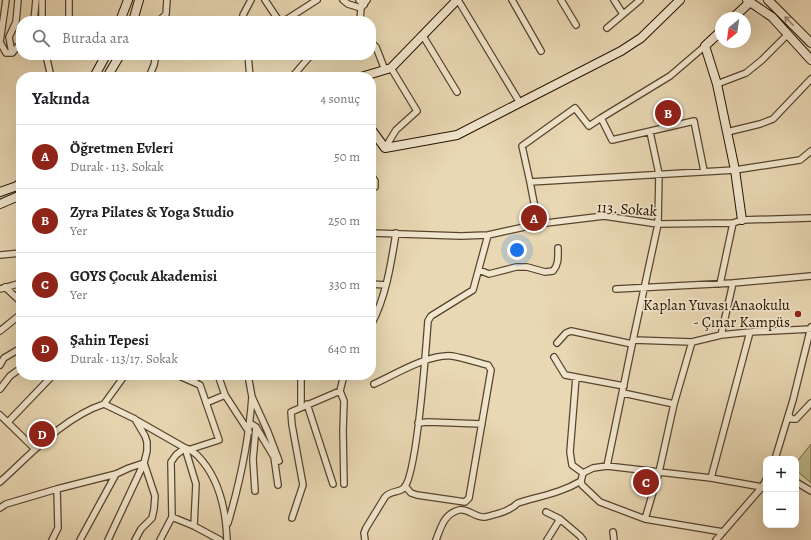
<!DOCTYPE html>
<html lang="tr">
<head>
<meta charset="utf-8">
<style>
  body { margin:0; font-family:Alegreya,serif; background:#f2f2f2; color:#202124 }
  .controls { position:absolute; right:12px; bottom:12px; display:grid; overflow:hidden; border-radius:8px; box-shadow:0 4px 16px #0002 }
  .controls button { width:36px; height:36px; display:grid; place-items:center; padding:0; border:0; border-bottom:1px solid #e0e0e0; background:#fff; color:#202124; font:20px sans-serif }
  .compass { position:absolute; left:715px; top:12px; width:36px; height:36px; border-radius:50%; background:#fff; box-shadow:0 4px 16px #0002; rotate:209deg }
  .you { position:absolute; left:517px; top:250px; width:14px; height:14px; margin:-10px; border:3px solid #fff; border-radius:50%; background:#1a73e8; box-shadow:0 0 0 6px #1a73e833 }
  .badge { display:grid; place-items:center; width:26px; height:26px; border-radius:50%; background:#8f2418; color:#fff; font-size:13px; font-weight:700 }
  .pin { position:absolute; translate:-50% -50%; border:2px solid #fff; box-shadow:0 1px 4px #0006 }
  .list { margin:0; padding:0; list-style:none }
  h2 { display:flex; justify-content:space-between; align-items:center; height:52px; margin:0; padding:0 16px; font-size:17px }
  h2 small { font-size:13px; font-weight:400; color:#757577 }
  .list li { display:grid; grid-template-columns:26px 1fr auto; gap:12px; align-items:center; box-sizing:border-box; height:64px; padding:0 16px; border-top:1px solid #e0e0e0 }
  .list b { display:block; font-size:15px; white-space:nowrap }
  .list p { margin:0; font-size:13px; white-space:nowrap; color:#757577 }
  .list em { font-size:13px; font-style:normal; color:#757577 }
  .icon { flex:none; width:22px; height:22px; fill:none; stroke:currentColor; stroke-width:2; stroke-linecap:round; stroke-linejoin:round }
  .map { position:relative; flex:none; width:811px; height:540px; overflow:hidden }
  .search { position:absolute; background:#fff; box-shadow:0 4px 16px #0002; left:16px; top:16px; width:360px; height:44px; display:flex; align-items:center; gap:10px; box-sizing:border-box; padding:0 14px; border-radius:16px; color:#757577; font-size:15px }
  .panel { position:absolute; background:#fff; box-shadow:0 4px 16px #0002; left:16px; top:72px; width:360px; height:308px; border-radius:16px }
  .map>svg:first-child { display:block }
  .green { fill:#bebc88; stroke:#726744 }
  .lines { fill:none; stroke-linecap:round; stroke-linejoin:round }
  .street-casing { stroke:#57442d; stroke-width:8 }
  .secondary-casing { stroke:#261200; stroke-width:10 }
  .street { stroke:#f1e6ce; stroke-width:5.5 }
  .secondary { stroke:#f1e6ce; stroke-width:8 }
  .oneway { stroke:#968771 }
  .poi-dot { fill:#8f2418; stroke:#f1e6ce; stroke-width:1.5 }
  .labels { text-anchor:middle; stroke-width:3.5; stroke-linejoin:round; paint-order:stroke }
  .street-label { font-size:15px; fill:#261200; stroke:#f1e6ce }
  .poi-label { font-size:15px; fill:#261200; stroke:#f1e6ce; text-anchor:end }
</style>
</head>
<body>
<div class="map">
<svg width="811" height="540" viewBox="0 0 811 540">
  <rect width="100%" height="100%" fill="#e9d8b4"/>
  <filter id="stains"><feTurbulence type="fractalNoise" baseFrequency=".005" numOctaves="4"/><feColorMatrix values="0 0 0 0 .2 0 0 0 0 .09 0 0 0 0 .02 0 0 0 .5 -.17"/></filter>
  <radialGradient id="worn" r=".72"><stop offset=".6" stop-color="#630" stop-opacity="0"/><stop offset="1" stop-color="#630" stop-opacity=".3"/></radialGradient>
  <!-- green -->
  <path class="green" d="M811 444V483L796 470V463Z"/>
  <g class="lines">
    <defs>
      <path id="street" d="M42 0V21
        M69 0V21
        M265 0 279 21
        M343 0 348 4 361 8
        M359 0 364 5
        M458 0 520 103
        M512 0 541 51
        M561 0 576 25
        M614 0 623 14
        M34 21 36 0
        M159 21 166 14 167 0
        M244 21 243 15 251 0
        M284 21 317 0
        M360 21 361 8 367 0
        M607 28 640 0
        M423 36 457 92
        M0 42 6 0
        M0 42 6 53H12L21 43
        M371 42 376 47 385 70
        M12 53 9 37 16 22 18 0
        M46 55 51 77
        M248 55 250 77
        M149 77 154 65 156 55
        M292 77 311 55
        M717 84 746 73 762 60 788 34
        M727 132 760 124 773 119 811 79
        M385 148 396 130 417 111 391 68
        M704 171 694 121 612 140 601 118 670 76 705 46
        M371 175 375 181V187L371 188
        M530 182 522 146 575 108 589 126 601 118
        M538 224 530 182 735 170 800 160 811 151
        M371 233 461 236 488 235 538 224 604 216 658 224 733 223 742 220 811 218
        M0 255 21 253
        M479 270 489 274 516 267H527L545 272 553 271C559 264 558 257 558 248
        M371 284 386 285
        M720 284 733 223
        M5 287 21 302
        M0 289 21 283
        M616 289 733 283 811 276
        M371 325C386 297 391 264 396 233
        M0 331 21 314
        M721 335 733 283
        M633 340 658 224 659 174 650 132
        M557 343 566 333 571 331 632 344
        M554 357 565 375 624 386
        M0 365 4 358 21 348
        M177 375 200 385 219 440 191 449
        M218 375 225 395 249 432
        M248 375 252 397 268 432 279 461
        M301 375V406
        M344 375 340 391 344 401 343 431 344 484
        M576 377 570 452 572 465 583 473
        M191 381 201 375
        M374 384C396 374 428 354 452 356 464 358 476 362 488 365L491 370 469 498 465 502 417 495 411 493 405 486
        M0 389 10 376 21 368
        M623 393 674 404
        M206 403 225 395
        M104 404 125 375
        M307 404 333 484
        M0 415 35 449
        M789 415 791 419H796L811 403
        M136 420 185 448C191 449 193 452 198 456 219 478 226 510 227 540
        M8 422 53 375
        M250 423 256 427 274 457 278 485
        M418 423 428 422 482 424
        M775 459 793 400 811 327
        M607 466 633 340 692 342 721 335 750 332 811 329
        M711 478 750 332
        M0 482C30 455 64 417 104 404L135 419 145 436 147 442V451L144 463 108 540
        M796 482 811 491
        M255 491 253 459 256 427
        M0 508 6 504 57 489 116 474 129 468 144 463 155 496 154 509 152 518 141 529 135 540
        M546 512 560 519
        M172 517 194 526 220 540
        M292 518 303 485 292 425 291 412 340 391
        M645 519 659 472 674 404 692 342
        M228 523C240 482 249 440 252 397
        M613 532 614 540
        M723 532 645 519 600 502 582 485 581 481 583 473 593 468 607 466 711 478 762 487
        M52 540 58 528 57 489
        M80 540 116 474
        M160 540 172 517 171 462 176 455 185 448 196 484 194 526
        M365 540 364 533 366 528 385 497C391 490 399 493 404 488 417 474 426 348 428 321L431 316 473 290 488 235
        M436 540C441 527 444 514 459 510 468 508 475 518 485 517 493 515 504 513 511 508 514 507 515 505 518 503 540 496 561 493 581 481
        M547 540 560 519 580 536 583 540
        M716 540 762 487 766 480"/>
      <path id="secondary" d="M747 0 772 17 811 60
        M768 0 811 43
        M733 18 750 2
        M120 21 128 0
        M133 21 139 0
        M721 31 705 46 717 84 735 170 742 220
        M94 77 106 55
        M107 77 120 55
        M361 77 391 68 457 0
        M371 129 385 148 457 135 621 51 641 38 680 0
        M0 192 17 186 21 182
        M0 204 21 195"/>
    </defs>
    <!-- street casing -->
    <use href="#street" class="street-casing"/>
    <!-- secondary casing -->
    <use href="#secondary" class="secondary-casing"/>
    <!-- street -->
    <use href="#street" class="street"/>
    <!-- secondary -->
    <use href="#secondary" class="secondary"/>
  </g>
  <!-- one-way arrows -->
  <defs><path id="oneway-shaft" d="M-6 0H5M1.5-3L5.5 0L1.5 3" fill="none" stroke-width="1.6" stroke-linecap="round" stroke-linejoin="round"/></defs>
  <use class="oneway" href="#oneway-shaft" transform="translate(789 21) rotate(-135)"/>
  <!-- markers -->
  <circle class="poi-dot" cx="798" cy="314" r="4"/>
  <g class="labels">
    <!-- street labels -->
    <g class="street-label">
      <text transform="translate(627 209) rotate(4)" y="5">113. Sokak</text>
    </g>
    <!-- poi labels -->
    <g class="poi-label">
      <text x="790" y="310">Kaplan Yuvası Anaokulu<tspan x="790" dy="17">- Çınar Kampüs</tspan></text>
    </g>
  </g>
  <rect width="100%" height="100%" filter="url(#stains)"/>
  <rect width="100%" height="100%" fill="url(#worn)"/>
</svg>
<div class="controls">
<button>+</button>
<button>−</button>
</div>
<svg class="compass" viewBox="-18 -18 36 36"><path d="M0-13l5 13h-10z" fill="#e53935"/><path d="M0 13l5-13h-10z" fill="#757577"/></svg>
<div class="you"></div>
<div class="pin badge" style="left:534px;top:218px">A</div>
<div class="pin badge" style="left:668px;top:113px">B</div>
<div class="pin badge" style="left:646px;top:482px">C</div>
<div class="pin badge" style="left:42px;top:434px">D</div>
<div class="search"><svg class="icon" aria-label="search" viewBox="0 0 24 24"><circle cx="10" cy="10" r="6"/><path d="M15 15l6 6"/></svg>Burada ara</div>
<section class="panel">
<h2>Yakında<small>4 sonuç</small></h2>
<ul class="list">
<li><span class="badge">A</span><div><b>Öğretmen Evleri</b><p>Durak · 113. Sokak</p></div><em>50 m</em></li>
<li><span class="badge">B</span><div><b>Zyra Pilates &amp; Yoga Studio</b><p>Yer</p></div><em>250 m</em></li>
<li><span class="badge">C</span><div><b>GOYS Çocuk Akademisi</b><p>Yer</p></div><em>330 m</em></li>
<li><span class="badge">D</span><div><b>Şahin Tepesi</b><p>Durak · 113/17. Sokak</p></div><em>640 m</em></li>
</ul>
</section>
</div>
</body>
</html>
